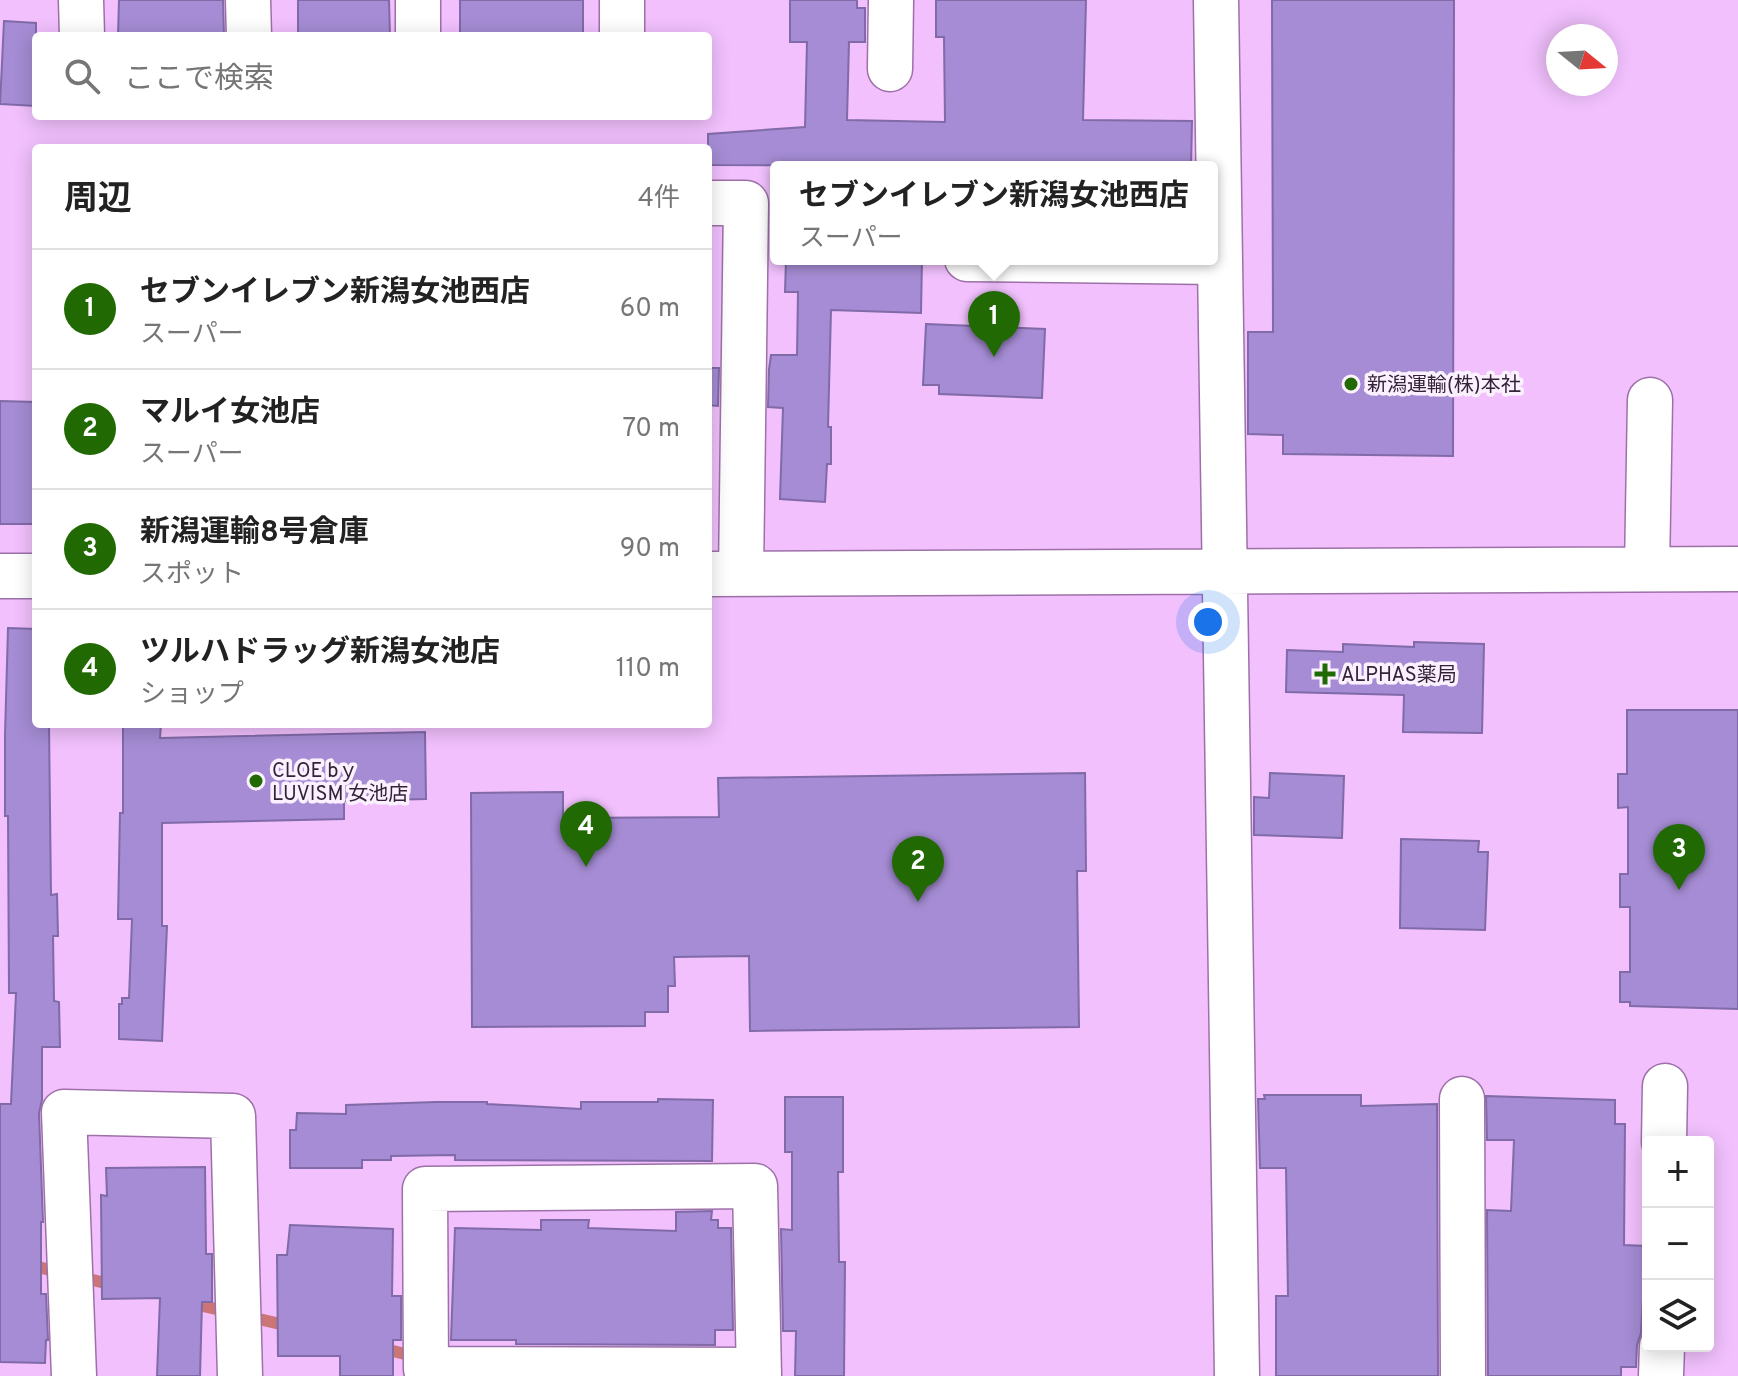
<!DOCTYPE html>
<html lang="ja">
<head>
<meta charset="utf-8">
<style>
  body { margin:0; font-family:Overpass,"Noto Sans JP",sans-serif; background:#f2f2f2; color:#222 }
  .controls { position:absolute; right:24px; bottom:24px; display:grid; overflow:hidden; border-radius:8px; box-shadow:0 4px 20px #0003 }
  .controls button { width:72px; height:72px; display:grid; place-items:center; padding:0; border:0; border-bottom:2px solid #e0e0e0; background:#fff; color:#222; font:40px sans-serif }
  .compass { position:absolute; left:1546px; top:24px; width:72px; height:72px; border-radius:50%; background:#fff; box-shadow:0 4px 20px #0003; rotate:108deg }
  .you { position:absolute; left:1208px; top:622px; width:28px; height:28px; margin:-20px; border:6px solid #fff; border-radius:50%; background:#1a73e8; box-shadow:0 0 0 12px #1a73e833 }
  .badge { display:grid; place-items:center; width:52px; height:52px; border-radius:50%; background:#206903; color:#fff; font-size:26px; font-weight:700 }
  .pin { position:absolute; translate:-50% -66px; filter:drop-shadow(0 2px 4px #0008) }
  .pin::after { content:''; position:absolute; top:42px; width:28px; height:24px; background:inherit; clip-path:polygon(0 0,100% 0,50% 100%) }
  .popup { position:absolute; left:770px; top:161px; width:448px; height:104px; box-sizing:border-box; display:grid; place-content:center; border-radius:8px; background:#fff; filter:drop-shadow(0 2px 6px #0005); font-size:26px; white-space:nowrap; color:#767676 }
  .popup b { font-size:30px; color:#222 }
  .popup::after { content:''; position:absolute; left:50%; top:100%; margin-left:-16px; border:16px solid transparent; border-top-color:#fff }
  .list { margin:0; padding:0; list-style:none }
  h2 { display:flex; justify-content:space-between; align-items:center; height:104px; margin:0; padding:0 32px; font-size:34px }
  h2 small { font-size:26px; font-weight:400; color:#767676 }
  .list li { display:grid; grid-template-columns:52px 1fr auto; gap:24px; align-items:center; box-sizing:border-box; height:120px; padding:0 32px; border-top:2px solid #e0e0e0 }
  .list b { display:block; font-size:30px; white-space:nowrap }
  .list p { margin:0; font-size:26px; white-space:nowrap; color:#767676 }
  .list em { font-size:26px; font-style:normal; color:#767676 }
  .icon { flex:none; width:44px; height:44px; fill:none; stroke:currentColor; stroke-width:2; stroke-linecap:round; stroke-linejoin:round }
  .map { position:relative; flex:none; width:1738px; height:1376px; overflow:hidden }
  .search { position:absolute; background:#fff; box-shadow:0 4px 20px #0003; left:32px; top:32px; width:680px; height:88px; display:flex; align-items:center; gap:20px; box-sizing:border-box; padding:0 28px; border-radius:8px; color:#767676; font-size:30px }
  .panel { position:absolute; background:#fff; box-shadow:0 4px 20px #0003; left:32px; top:144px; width:680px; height:584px; border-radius:8px }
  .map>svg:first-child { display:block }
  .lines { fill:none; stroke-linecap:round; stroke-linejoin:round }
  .stream { stroke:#cb7576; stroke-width:12 }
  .building { fill:#a58cd4; stroke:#806aa8; stroke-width:2 }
  .minor-casing { stroke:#9d71a8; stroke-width:47 }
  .minor { stroke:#fff; stroke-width:44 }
  .poi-dot { fill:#206903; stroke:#fbf1fe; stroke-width:3 }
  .labels { text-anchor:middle; stroke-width:7; stroke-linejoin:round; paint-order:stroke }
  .poi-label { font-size:20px; fill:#352239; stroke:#fbf1fe; text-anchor:start }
</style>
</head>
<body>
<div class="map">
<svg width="1738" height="1376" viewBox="0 0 1738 1376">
  <rect width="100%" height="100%" fill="#f1c0fd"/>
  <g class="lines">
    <!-- stream -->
    <path class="stream" d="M0 1258 118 1286
      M186 1302 293 1327
      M377 1347 417 1357"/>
  </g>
  <!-- building -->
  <path class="building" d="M119 0H223L224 36H118Z
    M298 0H389L390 36H298Z
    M460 0H583V36H460Z
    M790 0H857V8H865V42H849L847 120 945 122 944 37H936V0H1086L1083 120 1192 121 1191 167 708 165V134L805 127 807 42H790Z
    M1272 0H1454L1453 456 1283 454V435L1248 434V332H1273Z
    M4 21 36 23V106L0 104Z
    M786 259H922L921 313 831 310 828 427H831V464H827L825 502 780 499 783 408 768 407 769 369 771 355H797L798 292H785Z
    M926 324 1045 329 1042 398 939 394V385H923Z
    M708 368H719L718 406 708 405Z
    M0 401 36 402V524H0Z
    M8 628 36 629V724H49L51 895 57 894 58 936H53L54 1001 59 1002 60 1047H42V1100L39 1113 43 1222H41V1294H46L48 1340H46L45 1363 0 1362V1104H11L16 993H9L8 816H5V735Z
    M1414 642 1484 644 1482 733 1403 732 1404 695 1286 692 1287 650 1343 652V644L1414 647Z
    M1627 710H1738V1009L1630 1006V1002H1620V972H1630V907H1620V874H1628V807L1618 808V774H1627Z
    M123 724H161L160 738 425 732 426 799 344 801V819L162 823V926H167L162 1041 119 1039V1004H122V998H129L132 919H118L120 813H123Z
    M1085 773 1086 871H1077L1079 1027 750 1031 749 956 674 957 675 986H668V1012H645V1026L472 1027 471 793 563 792V818L719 817 718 778Z
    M1270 773 1344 776 1342 838 1254 835V797L1269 798Z
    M1401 839 1479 841 1478 852H1488L1485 930 1400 928Z
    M1264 1095H1361V1106L1437 1104 1438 1376H1276V1296H1288L1286 1168H1260L1258 1099H1265Z
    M1486 1096 1615 1100V1124H1625L1624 1245 1646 1246 1641 1333 1637 1345 1636 1367H1621V1376H1488L1487 1210 1511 1211 1514 1140H1487Z
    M785 1097H843V1172H838L839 1262H845L844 1376H795L796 1331H783L781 1229 792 1230V1152H785Z
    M658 1099 713 1100 712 1161 455 1160V1155L391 1156V1160H362V1168H290V1130H296L297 1113 346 1114V1105L436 1102H487V1104L581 1109V1102H658Z
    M205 1167 206 1254H212V1302H202L200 1376H157L160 1298 102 1299 101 1195 107 1196 106 1168Z
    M712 1211 711 1220H718V1228H731L733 1330H715V1345L516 1344V1340H451L455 1228 541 1230V1220H589L588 1228 676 1231V1212Z
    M290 1225 393 1229 392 1296H401V1340H393V1376H340V1356H278L277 1255H287Z"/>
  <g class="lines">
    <defs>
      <path id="minor" d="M81 0 82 36
        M248 0 249 36
        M418 0V36
        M1216 0 1237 1376
        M622 36V0
        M890 69 891 0
        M708 203H746L741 574
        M967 259 1219 262
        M1647 569 1650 400
        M708 574 1738 569
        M0 576H36
        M1462 1099 1463 1376
        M1664 1142 1665 1086
        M759 1370 426 1369 425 1189 755 1186 759 1376
        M74 1376 64 1112 233 1116 240 1376
        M1661 1376 1662 1346"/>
    </defs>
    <!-- minor casing -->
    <use href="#minor" class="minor-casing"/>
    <!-- minor -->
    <use href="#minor" class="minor"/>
  </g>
  <!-- markers -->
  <g class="poi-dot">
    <circle cx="1351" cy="384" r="8"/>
    <path d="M1321 662h8v8h8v8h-8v8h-8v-8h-8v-8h8z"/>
    <circle cx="256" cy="781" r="8"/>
  </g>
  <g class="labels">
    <!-- poi labels -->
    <g class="poi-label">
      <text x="1367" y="391">新潟運輸(株)本社</text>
      <text x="1341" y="681">ALPHAS薬局</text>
      <text x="272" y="777">CLOE bｙ<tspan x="272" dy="23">LUVISM 女池店</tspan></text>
    </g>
  </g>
</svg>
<div class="controls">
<button>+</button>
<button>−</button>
<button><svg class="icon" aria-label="layers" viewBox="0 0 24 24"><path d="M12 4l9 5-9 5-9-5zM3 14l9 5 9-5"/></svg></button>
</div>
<svg class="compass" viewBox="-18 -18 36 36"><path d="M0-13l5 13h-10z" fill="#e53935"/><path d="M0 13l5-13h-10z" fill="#767676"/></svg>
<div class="you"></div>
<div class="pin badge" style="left:994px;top:357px">1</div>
<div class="popup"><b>セブンイレブン新潟女池西店</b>スーパー</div>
<div class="pin badge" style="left:918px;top:902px">2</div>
<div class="pin badge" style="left:1679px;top:890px">3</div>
<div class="pin badge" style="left:586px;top:867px">4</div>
<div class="search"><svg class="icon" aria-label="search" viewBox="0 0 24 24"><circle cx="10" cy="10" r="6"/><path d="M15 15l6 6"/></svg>ここで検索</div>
<section class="panel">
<h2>周辺<small>4件</small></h2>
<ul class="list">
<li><span class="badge">1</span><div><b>セブンイレブン新潟女池西店</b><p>スーパー</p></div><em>60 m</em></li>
<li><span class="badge">2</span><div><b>マルイ女池店</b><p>スーパー</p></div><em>70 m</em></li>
<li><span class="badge">3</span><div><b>新潟運輸8号倉庫</b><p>スポット</p></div><em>90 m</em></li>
<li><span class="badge">4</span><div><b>ツルハドラッグ新潟女池店</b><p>ショップ</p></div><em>110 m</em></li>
</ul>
</section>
</div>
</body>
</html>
